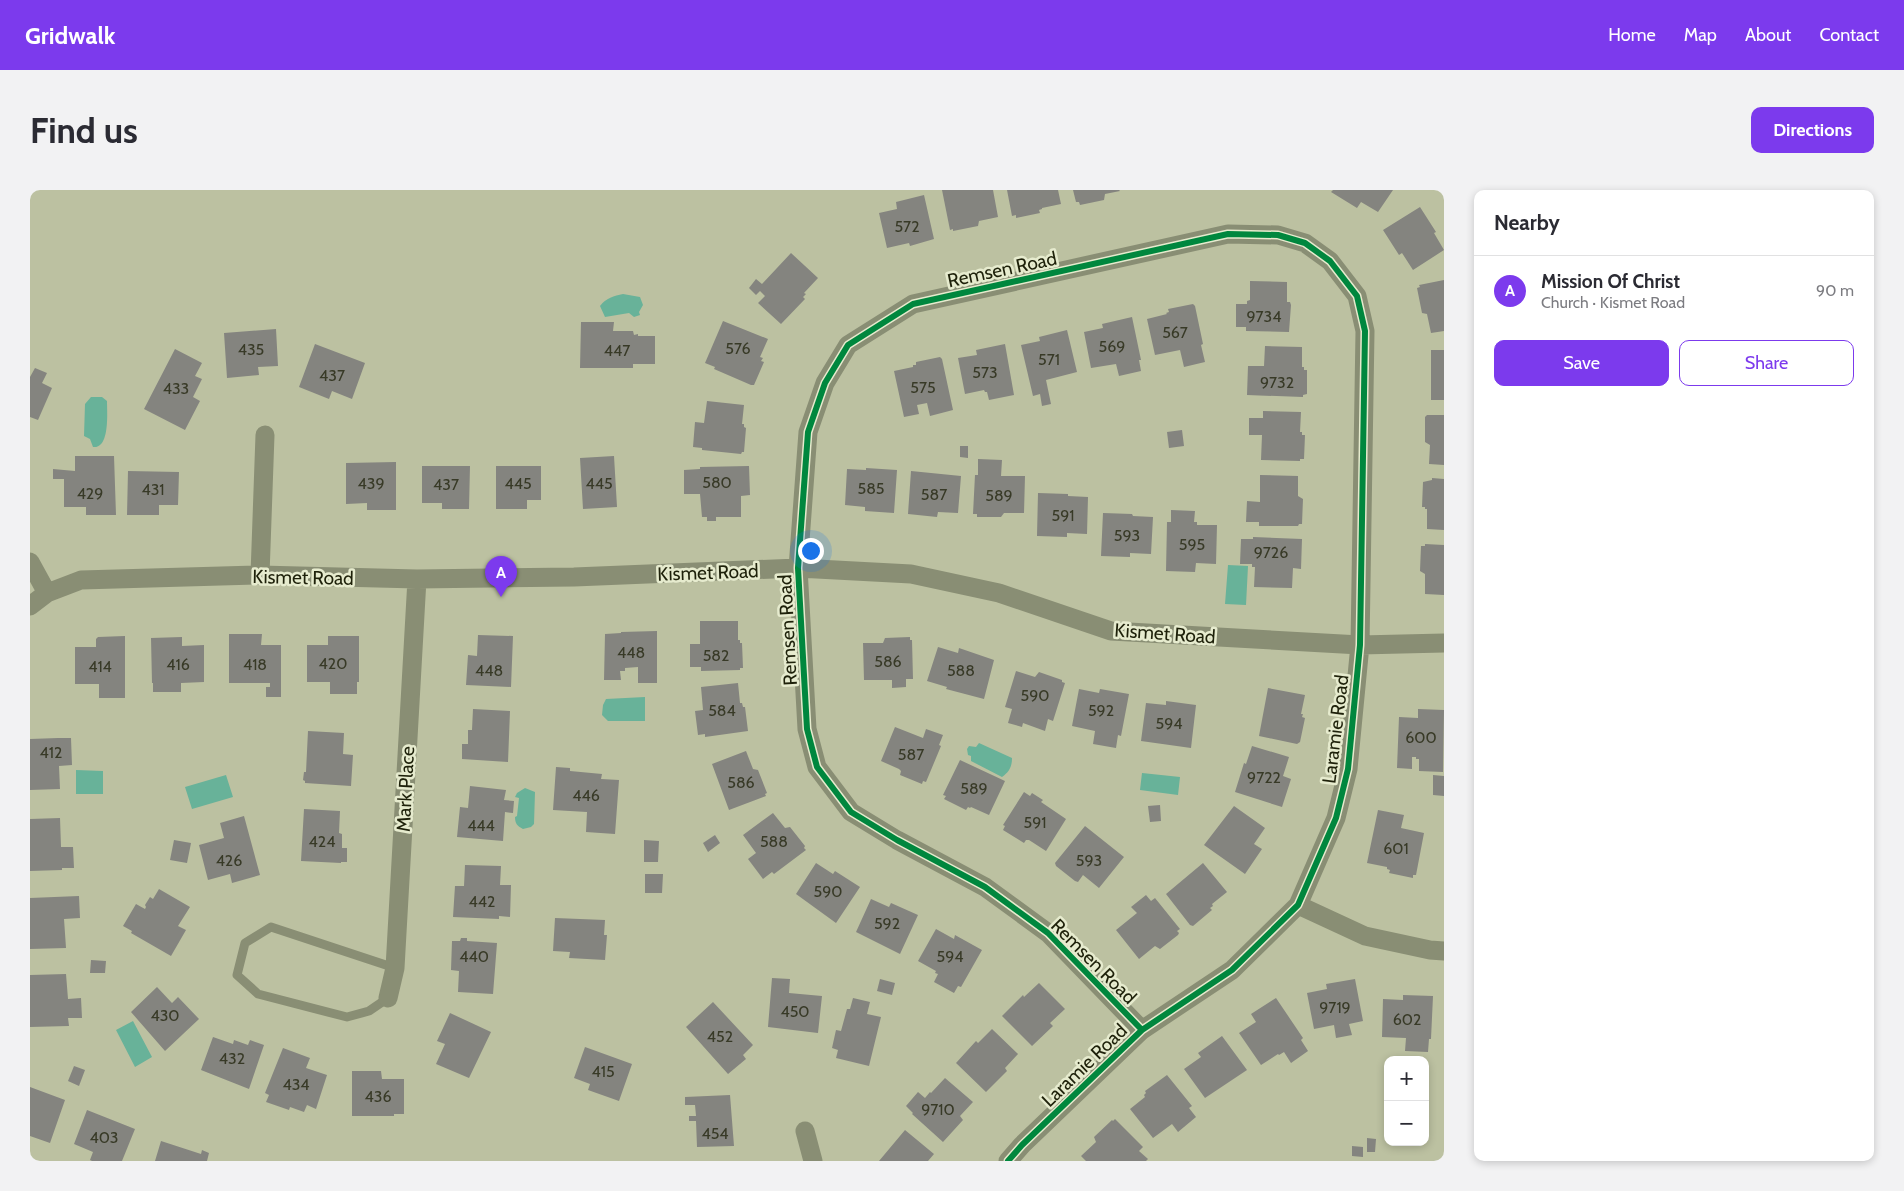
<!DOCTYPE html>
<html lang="en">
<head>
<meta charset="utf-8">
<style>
  body { margin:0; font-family:Cabin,sans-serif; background:#f2f2f3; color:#2b2b33 }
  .controls { position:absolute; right:15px; bottom:15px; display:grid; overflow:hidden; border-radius:10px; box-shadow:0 2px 8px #0003 }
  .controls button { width:45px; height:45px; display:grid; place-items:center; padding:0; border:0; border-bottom:1px solid #e1e1e2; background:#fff; color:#2b2b33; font:25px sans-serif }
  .you { position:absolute; left:780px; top:360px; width:18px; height:18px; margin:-12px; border:4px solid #fff; border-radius:50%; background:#1a73e8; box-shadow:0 0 0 8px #1a73e833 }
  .badge { display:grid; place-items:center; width:32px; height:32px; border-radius:50%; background:#7c3aed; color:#fff; font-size:16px; font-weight:700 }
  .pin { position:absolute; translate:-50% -41px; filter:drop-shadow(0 1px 2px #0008) }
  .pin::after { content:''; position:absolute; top:26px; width:18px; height:15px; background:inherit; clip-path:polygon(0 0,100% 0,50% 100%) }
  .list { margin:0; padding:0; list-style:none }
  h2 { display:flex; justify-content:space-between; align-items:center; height:65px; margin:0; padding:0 20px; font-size:21px }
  h2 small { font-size:16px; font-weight:400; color:#7c7c81 }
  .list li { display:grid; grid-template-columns:32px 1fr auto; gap:15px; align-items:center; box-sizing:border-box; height:70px; padding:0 20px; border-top:1px solid #e1e1e2 }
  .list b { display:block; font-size:19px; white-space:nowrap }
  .list p { margin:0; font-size:16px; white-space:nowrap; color:#7c7c81 }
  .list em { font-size:16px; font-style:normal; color:#7c7c81 }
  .actions { display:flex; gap:10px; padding:15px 20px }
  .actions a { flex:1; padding:11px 0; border:1px solid #7c3aed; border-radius:10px; text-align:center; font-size:18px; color:#7c3aed }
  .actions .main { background:#7c3aed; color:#fff }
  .map { position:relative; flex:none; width:1414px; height:971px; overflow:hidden; border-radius:10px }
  header { display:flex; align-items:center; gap:30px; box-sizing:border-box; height:70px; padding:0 25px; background:#7c3aed; color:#fff }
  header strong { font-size:24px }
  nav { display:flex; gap:28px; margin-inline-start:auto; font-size:18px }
  .intro { display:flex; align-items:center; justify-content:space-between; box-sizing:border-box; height:120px; padding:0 30px }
  h1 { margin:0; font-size:35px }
  .button { padding:12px 22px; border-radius:10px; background:#7c3aed; color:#fff; font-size:18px; font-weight:700 }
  main { display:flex; gap:30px; padding:0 30px }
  aside { flex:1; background:#fff; border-radius:10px; box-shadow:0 2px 8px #0003 }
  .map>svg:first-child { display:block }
  .water { fill:#68b299 }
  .building { fill:#84847f }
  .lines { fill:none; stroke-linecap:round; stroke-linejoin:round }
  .lane { stroke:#898e74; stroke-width:9 }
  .street { stroke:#898e74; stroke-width:19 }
  .cycleway-casing { stroke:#e6ebce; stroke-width:9 }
  .cycleway { stroke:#00873e; stroke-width:6 }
  .labels { text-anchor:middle; stroke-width:5; stroke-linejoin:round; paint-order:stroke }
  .number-label { font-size:16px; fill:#383a27 }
  .street-label { font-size:19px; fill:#1e210a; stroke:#e6ebce }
</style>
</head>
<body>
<header>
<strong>Gridwalk</strong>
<nav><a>Home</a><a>Map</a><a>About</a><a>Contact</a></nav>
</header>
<div class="intro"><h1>Find us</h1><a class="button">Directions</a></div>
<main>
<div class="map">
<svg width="1414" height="971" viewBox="0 0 1414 971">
  <rect width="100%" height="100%" fill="#bcc1a1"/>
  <!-- water -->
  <path class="water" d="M593 104 610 107 613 115 609 122 610 125 604 127 599 123 575 127 570 116C576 108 584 106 593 104Z
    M61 207H72L77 211C77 223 80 259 63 257L60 249 54 246 55 214Z
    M1198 375 1218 376 1216 415 1195 414Z
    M615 507V531H578L572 525 573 515 576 509Z
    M949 553 982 568C982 577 979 582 972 587L941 571V566L938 565 937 559 939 556 946 557Z
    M46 580 73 581V604H46Z
    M1112 583 1150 587 1148 605 1110 600Z
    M196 585 203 607 162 619 155 597Z
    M495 598 505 602 504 634 501 637 493 639C487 636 485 633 485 627L487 626 489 608 485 607 487 603Z
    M103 831 122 867 105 877 86 840Z"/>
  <!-- building -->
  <path class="building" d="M912 0H963L968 27 949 31 948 36 923 41V39L920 40Z
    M977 0H1028L1031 14 1012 18V19L1009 20 1010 23 986 28V25L982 26Z
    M1043 0H1089L1090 1 1075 4 1074 10 1050 15 1049 12H1046Z
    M1303 0H1363L1348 22 1331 12 1327 18 1301 2Z
    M894 5 904 49 880 56 879 53 857 58 849 23 867 19 866 12Z
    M1390 17 1406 42 1404 43 1414 60 1383 80 1372 63 1369 65 1353 40Z
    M761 63 788 88 774 103 776 104 773 107 775 109 751 134 728 113 735 106 730 101 726 105 719 98 726 89 732 94Z
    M1414 90V141L1401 143 1397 124 1392 123 1387 98 1390 97 1389 95Z
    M1220 91 1257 92V112H1260L1261 115 1259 142 1216 141V137H1206V114H1217V111L1220 110Z
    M1163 114 1165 116 1173 154 1171 155 1175 172 1154 177 1150 160 1125 165 1117 129 1137 124 1136 123 1139 122 1138 119Z
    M1102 127 1111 170H1109L1111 181 1089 186 1086 174 1061 178 1054 142 1073 138 1072 134Z
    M693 131 738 149 730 167 733 168 731 171 734 172 724 195H721L684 179 685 177 675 173Z
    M551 132H584L583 141H603L604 145 608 144V146H625V174H603V178H550Z
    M246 139 248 176 228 177 229 185 197 188 194 143Z
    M1037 140 1047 182 1016 190 1021 214 1012 216 1010 204 1003 206 991 155 1010 151 1009 147Z
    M285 154 335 173 322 209 302 201 299 209 269 197Z
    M975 154 984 205 959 210 957 202H955L954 200 935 204 928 168 947 165 946 160Z
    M1235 156 1272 157V177H1274V180H1277V204L1273 205V207L1217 205 1218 176H1234Z
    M145 159 172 173 165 186 172 189 163 207 170 211 155 240 114 219Z
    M1401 160H1414V210H1401Z
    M910 167 912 169 923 220 900 226 897 213 887 215 889 224 874 227 864 181 883 177V175H886V172Z
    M5 178 17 183 12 193 22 198 8 230 0 227V187Z
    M677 211 714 215 712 234H714V237L716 238 714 262H712L711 264 672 260V258L663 257 665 232 674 233Z
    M1233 221 1271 222 1270 242H1272V245H1275L1274 269H1270V271L1231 270 1232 245H1219V228H1233Z
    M1397 225H1414V275L1399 274 1400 255 1395 252V227Z
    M1152 240 1154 256 1139 258 1137 242Z
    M930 256H938V268L930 267Z
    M45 266H84L86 325H56V317H34V289H23V279L45 281Z
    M584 266 587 317 553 319 550 268Z
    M948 269 972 270 971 286H995L994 323H974L971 327H947V324H943L945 285H948Z
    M366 272V320H337V313L316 314V273Z
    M392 276H440L439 319H412V313H392Z
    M466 276H511V310H497V319H466Z
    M719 276 720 305 711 306V327H686V331H677V327H672L670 304H654V280L670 279V277Z
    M836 278 867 280 864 323 835 321V317L815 315 817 279 836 280Z
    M98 281 149 282 148 315H129V325H97Z
    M881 281 931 286 928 323 908 322 907 327 878 324Z
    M1230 285 1268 286V306L1273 309 1272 334H1269L1268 336H1229V332H1216L1217 311 1230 312Z
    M1402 288 1414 289V340L1397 339V319H1395V317H1392L1393 292 1402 290Z
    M1008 303 1038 304V306L1058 307 1057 344 1037 343V347L1007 346Z
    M1141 320 1165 321 1164 332H1167V335H1187L1186 374 1166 373 1165 382 1136 381 1137 332H1141Z
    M1073 323 1102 324 1103 326 1123 327 1121 364 1100 363V367L1071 366Z
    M1223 347 1272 349 1271 379 1263 378 1262 398 1224 397 1225 377H1222V374H1210L1211 349H1223Z
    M1395 354 1414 355V405L1395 404V384L1390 381 1391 356H1395Z
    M670 431H708V450H710V453H712L713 478H710V480L671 481V477H660V454H670Z
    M627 441V493H608V477L595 478V481H590L591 490H574L575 444 591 443V442Z
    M199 444H232L231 455H251V507H236V497H240V493H199Z
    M448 445 483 446 481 497 436 495 438 465 447 466Z
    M95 446V508H69V494H45V457H66V449L68 447Z
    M298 446H329V492H327V504H300V492H277V455H298Z
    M152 447V456L174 455V492L151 493V502H123V493H122L121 448Z
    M880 447V450H882L883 489H876V497L862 498V490H834L833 453H853L855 448Z
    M908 457 928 463 929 458 964 470 954 509 916 499 917 497 897 491Z
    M986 481 1005 487 1009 482 1032 490V492L1035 493 1023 531 1018 529 1015 541 993 533 992 537 978 533 982 519 975 517Z
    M708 493 710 513H712L713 517H715L718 541 675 547V544L668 545 665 521 673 520 671 497Z
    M1238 498 1275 505 1271 524H1273L1272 527 1275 528 1270 552 1267 554 1229 546Z
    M1049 499 1069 503 1070 499 1099 504 1091 546 1088 545 1086 558 1063 554 1065 541 1042 536Z
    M1136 511 1166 515 1161 558 1111 551 1116 513 1136 515Z
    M443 519 480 521 478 572 432 569V554H438V540H442Z
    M1388 519 1414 520 1413 582 1389 581V569H1386V567H1382V579L1367 578 1369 527 1388 528Z
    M865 537 893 548 896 539 913 545 909 555 911 556 896 592 893 591 892 594 870 585 871 581 869 579 851 571Z
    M278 541 314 543 313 564 323 565 321 596 275 593V591L273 590 274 582H276Z
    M28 548H41L42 575 29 576 30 599 0 600V549Z
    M1222 556 1259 567 1253 586 1261 589 1252 617 1205 602 1214 573 1216 574Z
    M716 561 723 579 728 580 737 603 735 604 736 606 699 620 682 574Z
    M930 570 975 591 959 625 941 617 940 618 938 617 936 620 914 609 916 606 913 605Z
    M526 577 540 578V581L572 584 571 589 589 590 585 644 556 642 557 622 523 620Z
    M1403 585 1414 586V606L1403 605Z
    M440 596 476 600 474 610 484 611 483 623 475 622 473 651 427 647 430 617 438 618Z
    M994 602 1000 606 1002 603 1013 610 1011 612 1036 629 1016 661 999 650H996L994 653 973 640 975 636 973 635Z
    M1130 615 1131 631 1120 632 1118 616Z
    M1204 616 1235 638 1224 654 1232 659 1215 684 1174 655Z
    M274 619 310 621 309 643 312 644V658H317V672H311V673L271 671Z
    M1348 620 1374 625 1371 638 1394 643 1386 685H1383V688L1359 683 1360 680 1357 679V677L1337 673Z
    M743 623 755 638 760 637 775 656 774 658 776 660 744 684 742 682 733 689 718 669 726 663 713 645Z
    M214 626 230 685 202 693 200 684 178 690 169 655 194 648 190 633Z
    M30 628 31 657H43L44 678H32V680L0 681V629Z
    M1055 636 1094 667 1069 698 1053 685 1048 692 1045 691 1026 676 1025 673Z
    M685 645 690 653 678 662 673 653Z
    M144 650 161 653 157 673 140 670Z
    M614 650 629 651 628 672H614Z
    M786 673 803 684 805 681 830 697 806 733 766 704Z
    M1173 673 1197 702 1182 714 1183 716 1180 718 1182 720 1163 736 1160 735 1136 704Z
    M435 675 471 676 470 695H481L480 727 469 726V729L423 727 425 696H434Z
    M615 684H633L632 703H615Z
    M129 699 160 717 148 736 156 740 141 766 101 743 102 741 93 736 106 714 115 719 116 717 115 715 120 707 123 709Z
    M1116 705 1121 711 1125 708 1150 739 1147 741 1149 743 1148 745 1130 759 1125 756 1109 769 1086 740 1107 723 1101 717Z
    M49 706 50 728 34 729 36 758 0 759V708Z
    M841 709 859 717 861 713 888 725 870 764 826 742Z
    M525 728 575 730 574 745H577L575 770 539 768 540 762 523 761Z
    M906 739 924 749 925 745 952 760 931 797 928 796 924 803 904 792 908 784 905 783 906 781 888 771Z
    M431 748H437V751L467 753 463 804 428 802 429 781 421 780 422 751H430Z
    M61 770 76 771 75 783H60Z
    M36 784 38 809 51 808 52 828H38L39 836 0 837V785Z
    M742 788 760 789 759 803 792 806 788 843 738 837Z
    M850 789 865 793 862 805 847 801Z
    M1325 789 1333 831 1319 834 1322 845 1306 848 1304 835 1284 839 1277 803 1297 799 1296 794Z
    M1009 793 1035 819 1020 833 1023 836 1002 856 972 826 993 805 994 807Z
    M127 797 142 813 148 807 169 829 135 861 101 822Z
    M1373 805 1403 806 1401 849H1399L1398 862 1375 861 1376 848 1352 847 1353 809 1373 810Z
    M823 808 840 812 837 824 851 827 839 876 806 868 808 860 802 858 806 840 811 841 817 819H820Z
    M1246 808 1273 848 1271 850 1278 861 1261 873 1254 862 1249 865 1248 864 1231 875 1209 843 1226 832 1221 824Z
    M683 812 723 855 713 865 716 869 698 884 656 837Z
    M420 823 461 842 439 888 406 874 415 854 407 851Z
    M962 839 988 864 975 878 977 881 956 902 926 873 946 851 948 853Z
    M1192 846 1217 880 1175 908 1154 879 1171 867 1168 863Z
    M183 847 203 854 204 850 218 855 220 850 234 855 219 899 171 880Z
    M555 857 602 874 589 911 558 900 560 894 544 888Z
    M253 858 280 868 276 878 297 885 286 919 277 915 274 922 260 917 259 920 236 912 239 905 235 903Z
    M44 876 55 880 49 896 38 891Z
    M322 881H351L352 889H374V924H364V926H322Z
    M1137 885 1162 916 1159 918 1166 927 1148 942 1142 934 1123 948 1100 919 1115 907 1114 905 1116 903 1115 901Z
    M915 888 943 912 930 926 933 930 913 952 882 924 883 923 876 916 888 902 895 908 900 902 901 903Z
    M0 897 35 910 20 953 0 946Z
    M700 905 704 956 667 957 666 931H659V926H666L665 915H655V907Z
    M57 920 105 939 92 971H62L60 970 63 962 44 954Z
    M1085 929 1113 957 1109 961 1118 969 1116 971H1056L1051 966 1066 952 1064 947 1082 930 1083 931Z
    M875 940 904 964 898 971H849Z
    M1337 948 1346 949 1345 962H1337Z
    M131 951 171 964 172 960 179 963 177 971H125Z
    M1322 956 1333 957V967L1322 966Z"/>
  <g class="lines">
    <!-- lane -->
    <path class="lane" d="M358 808 339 821 317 827 228 804 207 785 215 753 241 737 365 778"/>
    <!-- street -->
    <path class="street" d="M0 372 17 403
      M230 385 235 245
      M0 416 17 403 51 390 230 385 387 389 544 387 768 378 881 384 969 403 1081 441 1330 455 1414 453
      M1268 715 1335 746 1400 760 1414 761
      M358 808 365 778 387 389
      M775 941 783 971
      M978 971 992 955 1112 840 1202 780 1268 715 1306 628 1318 579 1330 455 1335 141 1327 106 1300 71 1275 53 1248 45 1198 44 883 114 818 155 795 193 778 242 768 378 777 539 787 577 821 622 867 650 955 697 1018 743 1112 840"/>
    <defs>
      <path id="cycleway" d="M978 971 992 955 1112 840 1202 780 1268 715 1306 628 1318 579 1330 455 1335 141 1327 106 1300 71 1275 53 1248 45 1198 44 883 114 818 155 795 193 778 242 768 378 777 539 787 577 821 622 867 650 955 697 1018 743 1112 840"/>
    </defs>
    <!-- cycleway casing -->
    <use href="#cycleway" class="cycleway-casing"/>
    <!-- cycleway -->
    <use href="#cycleway" class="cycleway"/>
  </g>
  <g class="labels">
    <!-- number labels -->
    <g class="number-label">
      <text x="877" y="42">572</text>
      <text x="1234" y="132">9734</text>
      <text x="1145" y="148">567</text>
      <text x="1082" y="162">569</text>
      <text x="708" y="164">576</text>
      <text x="221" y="165">435</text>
      <text x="587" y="166">447</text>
      <text x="1019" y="175">571</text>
      <text x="955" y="188">573</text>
      <text x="302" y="191">437</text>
      <text x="1247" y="198">9732</text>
      <text x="893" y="203">575</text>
      <text x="146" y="204">433</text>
      <text x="687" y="298">580</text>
      <text x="341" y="299">439</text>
      <text x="488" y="299">445</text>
      <text x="569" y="299">445</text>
      <text x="416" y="300">437</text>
      <text x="841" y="304">585</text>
      <text x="123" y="305">431</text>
      <text x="60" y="309">429</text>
      <text x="904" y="310">587</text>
      <text x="969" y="311">589</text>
      <text x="1033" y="331">591</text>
      <text x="1097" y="351">593</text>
      <text x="1162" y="360">595</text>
      <text x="1241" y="368">9726</text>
      <text x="601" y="468">448</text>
      <text x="686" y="471">582</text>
      <text x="858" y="477">586</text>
      <text x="303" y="479">420</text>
      <text x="148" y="480">416</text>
      <text x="225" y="480">418</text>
      <text x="70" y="482">414</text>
      <text x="459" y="486">448</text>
      <text x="931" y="486">588</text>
      <text x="1005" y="511">590</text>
      <text x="692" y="526">584</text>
      <text x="1071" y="526">592</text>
      <text x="1139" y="539">594</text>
      <text x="1391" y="553">600</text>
      <text x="21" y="568">412</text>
      <text x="881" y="570">587</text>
      <text x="1234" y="593">9722</text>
      <text x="711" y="598">586</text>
      <text x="944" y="604">589</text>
      <text x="556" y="611">446</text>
      <text x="1005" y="638">591</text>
      <text x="451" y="641">444</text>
      <text x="292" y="657">424</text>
      <text x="744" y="657">588</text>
      <text x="1366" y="664">601</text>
      <text x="199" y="676">426</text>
      <text x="1059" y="676">593</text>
      <text x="798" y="707">590</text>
      <text x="452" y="717">442</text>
      <text x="857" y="739">592</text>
      <text x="444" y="772">440</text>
      <text x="920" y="772">594</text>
      <text x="1305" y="823">9719</text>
      <text x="765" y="827">450</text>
      <text x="135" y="831">430</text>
      <text x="1377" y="835">602</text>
      <text x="690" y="852">452</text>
      <text x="202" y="874">432</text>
      <text x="573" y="887">415</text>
      <text x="266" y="900">434</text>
      <text x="348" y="912">436</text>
      <text x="908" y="925">9710</text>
      <text x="685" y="949">454</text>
      <text x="74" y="953">403</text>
    </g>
    <!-- street labels -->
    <g class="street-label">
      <text transform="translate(972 79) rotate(-12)" y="7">Remsen Road</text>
      <text transform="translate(678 382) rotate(-2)" y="7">Kismet Road</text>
      <text transform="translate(273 387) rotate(1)" y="7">Kismet Road</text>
      <text transform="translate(757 440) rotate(-93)" y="7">Remsen Road</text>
      <text transform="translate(1135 443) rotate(4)" y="7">Kismet Road</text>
      <text transform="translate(1305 539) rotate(-83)" y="7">Laramie Road</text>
      <text transform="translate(375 599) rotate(-87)" y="7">Mark Place</text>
      <text transform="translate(1064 771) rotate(45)" y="7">Remsen Road</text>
      <text transform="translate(1054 875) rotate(-44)" y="7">Laramie Road</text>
    </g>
  </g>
</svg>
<div class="controls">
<button>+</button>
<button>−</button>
</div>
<div class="you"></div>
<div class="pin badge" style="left:471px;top:407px">A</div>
</div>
<aside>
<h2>Nearby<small></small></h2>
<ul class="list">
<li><span class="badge">A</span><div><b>Mission Of Christ</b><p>Church · Kismet Road</p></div><em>90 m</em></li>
</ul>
<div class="actions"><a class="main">Save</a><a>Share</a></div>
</aside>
</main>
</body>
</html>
